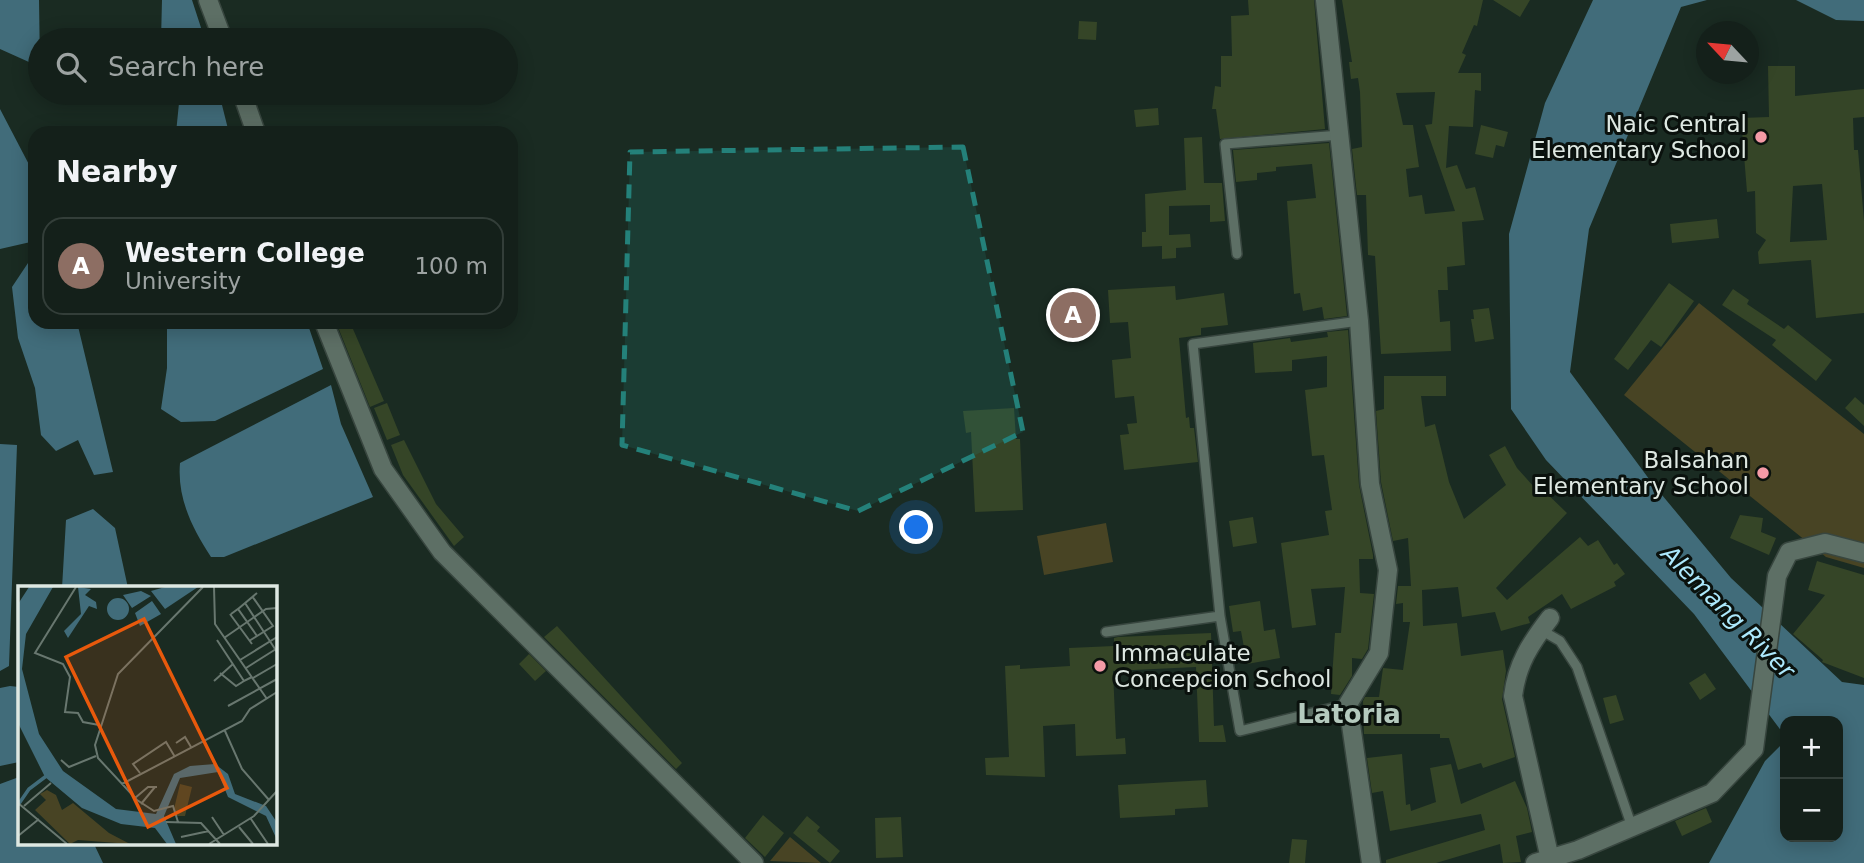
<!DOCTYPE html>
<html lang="en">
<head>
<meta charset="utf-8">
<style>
  body { margin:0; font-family:"DejaVu Sans",sans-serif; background:#212d27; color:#f1f3f6 }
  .controls { position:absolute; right:21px; bottom:21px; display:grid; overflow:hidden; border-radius:14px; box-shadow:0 4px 18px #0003 }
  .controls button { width:63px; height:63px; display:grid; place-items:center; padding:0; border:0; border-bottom:2px solid #333e39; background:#14201a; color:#f1f3f6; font:35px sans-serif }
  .compass { position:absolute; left:1696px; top:21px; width:63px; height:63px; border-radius:50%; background:#14201a; box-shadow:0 4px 18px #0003; rotate:296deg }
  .you { position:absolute; left:917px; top:528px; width:24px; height:24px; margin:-18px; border:5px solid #fff; border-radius:50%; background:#1a73e8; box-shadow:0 0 0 10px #1a73e833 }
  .badge { display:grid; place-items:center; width:46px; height:46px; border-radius:50%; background:#8c9099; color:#fff; font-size:23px; font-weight:700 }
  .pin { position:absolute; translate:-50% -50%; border:4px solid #fff; box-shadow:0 2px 7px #0006 }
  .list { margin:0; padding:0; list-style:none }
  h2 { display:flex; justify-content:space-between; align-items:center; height:91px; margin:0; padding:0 28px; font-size:30px }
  h2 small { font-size:23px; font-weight:400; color:#9da3a2 }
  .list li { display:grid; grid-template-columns:46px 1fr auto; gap:21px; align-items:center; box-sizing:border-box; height:98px; margin:0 14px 14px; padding:0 14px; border:2px solid #333e39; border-radius:21px }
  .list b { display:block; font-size:26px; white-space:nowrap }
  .list p { margin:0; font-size:23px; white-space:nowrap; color:#9da3a2 }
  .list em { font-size:23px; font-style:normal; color:#9da3a2 }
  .icon { flex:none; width:38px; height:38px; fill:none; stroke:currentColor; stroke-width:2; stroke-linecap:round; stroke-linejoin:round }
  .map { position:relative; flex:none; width:1864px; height:863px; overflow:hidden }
  .search { position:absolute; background:#14201a; box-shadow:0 4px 18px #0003; left:28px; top:28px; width:490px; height:77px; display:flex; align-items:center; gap:18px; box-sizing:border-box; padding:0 24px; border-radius:38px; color:#9da3a2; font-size:26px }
  .panel { position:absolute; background:#14201a; box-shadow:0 4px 18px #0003; left:28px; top:126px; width:490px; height:203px; border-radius:21px }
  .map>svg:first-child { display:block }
  .green { fill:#484424 }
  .water { fill:#416c7a }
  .building { fill:#354527; fill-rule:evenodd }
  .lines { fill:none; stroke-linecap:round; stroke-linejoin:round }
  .lane-casing { stroke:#38463f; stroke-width:12 }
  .street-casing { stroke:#38463f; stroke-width:21 }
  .lane { stroke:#5d6f65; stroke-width:9 }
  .street { stroke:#5d6f65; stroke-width:18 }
  .marked { fill:#24817a; fill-opacity:0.2; stroke:#24817a; stroke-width:5; stroke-dasharray:14 9; stroke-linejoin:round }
  .poi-dot { fill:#f49aa6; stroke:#0a110d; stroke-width:2.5 }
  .labels { text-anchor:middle; stroke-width:6; stroke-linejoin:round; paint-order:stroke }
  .poi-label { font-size:23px; fill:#dee8e2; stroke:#0a110d; text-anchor:end }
  .water-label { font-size:24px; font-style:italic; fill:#ace8fc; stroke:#0a110d }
  .quarter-label { font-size:26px; font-weight:bold; fill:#b5cabe; stroke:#0a110d }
  .inset-river { fill:none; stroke:#416c7a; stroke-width:3.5 }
  .inset-road { fill:none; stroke:#68776f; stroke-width:2 }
  .view { fill:#e8590c; fill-opacity:0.15; stroke:#e8590c; stroke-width:3.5 }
  .inset-edge { fill:none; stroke:#dee8e2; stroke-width:3.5 }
</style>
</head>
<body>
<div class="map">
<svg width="1864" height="863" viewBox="0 0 1864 863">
  <rect width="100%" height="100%" fill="#1a2b22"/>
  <!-- green -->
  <path class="green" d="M1699 303 1864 434V568L1826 557 1624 395Z
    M1106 523 1113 562 1044 575 1037 536Z
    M790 837 821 863 770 861Z"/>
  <!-- water -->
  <path class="water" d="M0 0H39L40 67 0 49Z
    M162 0H192L205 40H161Z
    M1593 0H1707L1681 7 1589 229 1570 372 1652 483 1731 578 1842 682 1864 685V863H1709L1765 761 1785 741V837H1838V721H1785V736L1694 614 1546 460 1511 409 1509 234 1545 103Z
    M1796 0H1864V21L1836 20Z
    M180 93H219L229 133H176Z
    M0 109 35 176V241L0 249Z
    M28 263 35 265V322H77L113 472 94 475 78 440 56 451 41 435 35 388 18 338 12 287Z
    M170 322H307L323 369 215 421 181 422 161 409 167 368V329Z
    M331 385 341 424 373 497 224 557H211C192 528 177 498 180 463Z
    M0 444 17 445 9 666 0 671Z
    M93 509 115 528 128 588H62L66 520Z
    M10 686 19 687V762L0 766V688Z
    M19 777V844H94L103 863H0V784Z"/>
  <!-- building -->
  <path class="building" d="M1248 0H1314L1325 129 1220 139 1216 109H1212L1215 86 1221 87V56H1232L1231 16 1249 15Z
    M1342 0H1483L1477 26 1474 25 1462 53 1466 55 1458 73H1481V91L1475 90 1473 127 1449 126 1446 168 1457 165 1466 189 1475 187 1484 220 1462 222 1465 265 1447 267 1448 290H1438L1440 322 1450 321 1451 351 1381 354 1375 256 1368 255 1366 195H1357L1352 149 1362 147 1360 92 1358 78 1351 79 1349 62H1352ZM1435 92 1432 124 1425 125 1455 211 1425 214 1422 195 1409 197 1406 169 1419 167 1413 125H1403L1396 93Z
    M1493 0H1530L1520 17Z
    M1079 21 1097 22 1096 40 1078 39Z
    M1768 66H1795V96L1864 89V117L1853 118 1854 150H1858L1864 221V313L1816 318 1811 260 1759 264 1758 252 1766 240 1756 233 1755 191 1747 192 1741 118 1769 117ZM1822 184 1827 240 1790 242 1793 186Z
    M1158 108 1159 125 1136 127 1134 110Z
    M1481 125 1508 132 1504 147 1496 145 1493 158 1475 154Z
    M1202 137 1204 183H1222L1225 221 1210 222V205L1169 206V235L1190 234 1191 247 1176 248V258L1162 259V246L1142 247V232H1146L1145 194 1186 190 1184 138Z
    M1329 143 1347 316 1324 319 1322 307 1303 311 1300 293 1294 294 1292 269 1287 201 1316 198 1312 164 1276 167V171L1257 173V180L1236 182 1233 150Z
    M1717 219 1719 238 1672 243 1670 224Z
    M1669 283 1694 301 1661 347 1651 340 1628 370 1614 359Z
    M1175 286 1176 300 1224 293 1228 325 1201 328V335L1179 338 1186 418 1189 417 1190 428H1194L1198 462 1124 470 1120 435 1129 434 1127 424 1137 423 1134 396 1115 398 1112 360 1131 358 1128 322 1110 323 1108 290Z
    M1733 289 1749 300 1747 304 1784 329 1788 325 1832 360 1816 381 1772 345 1776 340 1722 305Z
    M1489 308 1494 339 1475 342 1471 319H1474L1473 310Z
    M336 322H350L384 401 370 407Z
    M1348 330 1359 485 1373 555V559H1359L1360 593 1374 594 1368 649 1362 659 1352 658V676L1340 695 1331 694 1335 633H1341L1345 587 1311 589 1316 625 1292 628 1281 543 1329 535 1325 511 1332 510 1324 455 1312 456 1305 390 1327 387V356L1292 360V371L1255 373 1253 343 1290 338 1291 342 1328 337 1327 332Z
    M1384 376H1446V396H1421L1425 427 1435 424 1449 482 1464 519 1506 485 1489 455 1505 446 1517 468 1534 487 1537 484 1567 513 1496 588 1507 600 1580 537 1588 546 1598 540 1614 565 1617 563 1625 574 1614 582 1616 586 1571 609 1562 594 1528 617 1530 623 1501 631 1495 612 1462 617 1458 587 1422 590 1423 626 1457 623 1461 656 1503 650 1506 671 1502 699 1515 757 1483 768 1481 763 1458 770 1449 738H1440V734H1364L1363 701 1365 697H1379L1383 668 1403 670 1410 622H1403V603L1396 604 1398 586H1411L1408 538 1393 541 1381 482 1376 411 1384 409Z
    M1855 397 1864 405V426L1845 408Z
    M387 403 400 435 387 440 374 408Z
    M1014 408 1016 439H1020L1023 510 975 512 971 432 966 433 963 411Z
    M404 440 436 504 464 537 454 546 403 475 391 445Z
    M1740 515 1763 518 1761 532 1776 538 1769 555 1730 538Z
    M1253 517 1257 543 1233 547 1229 521Z
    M1817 561 1864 575V678L1822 662 1823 660 1793 634 1825 595 1808 590Z
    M1260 601 1264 631 1275 629 1280 658 1247 664 1241 631 1233 632 1229 606Z
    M557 626 682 763 676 769 544 637Z
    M1211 633 1214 726 1223 725 1226 742H1199L1196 667 1113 671 1116 739 1125 738 1126 754 1076 756 1075 724 1043 726 1045 777 986 775 985 758 1009 757 1005 666 1020 665V669L1070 666 1069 648 1114 646V638L1118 637Z
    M529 654 546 671 535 681 519 664Z
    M1705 673 1716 689 1700 700 1689 683Z
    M1616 695 1624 720 1610 724 1603 698Z
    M1402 754 1406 805 1410 804 1411 811 1436 802 1430 768 1451 764 1461 804 1515 781 1527 808 1532 832 1516 836 1521 862 1503 863 1500 844 1436 863H1386V860L1485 830 1481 814 1390 831 1383 791 1372 793 1367 758Z
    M1206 780 1208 807 1175 809V815L1120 818 1118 785Z
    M1706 808 1712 822 1682 836 1675 821Z
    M763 815 784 833 765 857 745 838Z
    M807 816 820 827 817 831 840 851 830 863 793 833Z
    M901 817 903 857 876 858 875 818Z
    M1292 839 1307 840 1305 863H1289Z"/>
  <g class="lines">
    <defs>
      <path id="lane" d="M1237 254 1225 144 1340 135
        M1541 630 1560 641 1577 667 1632 827
        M1106 632 1220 616
        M1348 704 1240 731 1220 616 1193 344 1359 321"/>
      <path id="street" d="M208 0 223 40
        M1325 0 1359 321 1370 484 1388 570 1379 653 1348 704 1371 863
        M242 93 256 133
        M324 322 383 469 442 552 754 863
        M1550 859 1513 696C1517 664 1530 644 1550 618
        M1535 863 1578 850 1712 793 1754 749 1777 576 1789 552 1825 543 1864 553"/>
    </defs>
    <!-- lane casing -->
    <use href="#lane" class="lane-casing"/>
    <!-- street casing -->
    <use href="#street" class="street-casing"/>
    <!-- lane -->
    <use href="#lane" class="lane"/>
    <!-- street -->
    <use href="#street" class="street"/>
  </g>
  <!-- marked area -->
  <path class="marked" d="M963 147 1023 432 858 511 622 445 630 152Z"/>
  <!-- markers -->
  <g class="poi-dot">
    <circle cx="1761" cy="137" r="7"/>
    <circle cx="1763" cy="473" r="7"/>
    <circle cx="1100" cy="666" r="7"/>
  </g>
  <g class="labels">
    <!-- poi labels -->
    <g class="poi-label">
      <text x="1747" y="132">Naic Central<tspan x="1747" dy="26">Elementary School</tspan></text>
      <text x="1749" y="468">Balsahan<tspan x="1749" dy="26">Elementary School</tspan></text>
      <text x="1114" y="661" text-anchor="start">Immaculate<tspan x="1114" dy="26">Concepcion School</tspan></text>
    </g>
    <!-- water labels -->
    <g class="water-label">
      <text transform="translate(1728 612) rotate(45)" y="8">Alemang River</text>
    </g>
    <!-- quarter labels -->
    <g class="quarter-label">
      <text x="1349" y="723">Latoria</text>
    </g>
  </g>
  <!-- overview -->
  <g transform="translate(18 586)">
    <rect width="259" height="259" fill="#1a2b22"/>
    <path d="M162 198 174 201 167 230H158L156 223ZM29 204 38 209 44 224 55 217 91 247 112 258 60 254 52 258 17 224 28 214 22 208Z" fill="#484424"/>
    <path d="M11 1H35L8 48 4 83 21 148 45 185 98 223 138 228 156 188 172 180 197 178 210 188 217 208 248 220 258 235 259 254 248 230 210 211 200 186 162 192 146 230 158 258H149L137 242 103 238 64 222 27 191 0 137V18ZM60 1 73 3 67 9 78 16 79 23 71 20 50 52 46 45 63 28ZM147 1H180L147 23 133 5ZM123 5 133 10 114 22 105 9ZM89 23a11 11 0 1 1 22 0a11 11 0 1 1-22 0ZM134 15 143 28 122 40 117 27Z" fill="#416c7a"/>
    <path class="inset-river" d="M0 219 11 203 31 188"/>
    <path class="inset-road" d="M58 1 17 67 45 78 52 91 47 126 60 127 65 136 81 139M196 1 197 38 249 113M227 17 259 66M220 23 239 7M212 28 234 58M213 28 220 23 239 50M206 52 248 23 259 22M199 54 226 95 234 91M231 55 255 40 234 10M222 74 259 51M228 82 258 63M202 87 218 100 226 95M235 92 259 78M196 95 215 78M210 120 259 93M207 145 224 183 251 214M158 157 167 151 173 161M43 174 51 181 78 170M122 187 115 178 148 156 157 171M104 198 224 135 232 123 259 106M117 212 130 201H139M0 217 49 258M123 218 137 201M6 220 33 197M194 231 206 249M233 233 250 258M148 236 183 237 202 258M160 236 155 220 136 225 119 214 80 172 77 159 100 88 185 1M221 241 235 258M0 250 21 233M163 251 191 245M191 258 236 230 259 205"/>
    <path class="view" d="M126 33 209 202 130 241 48 71Z"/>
    <rect width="259" height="259" class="inset-edge"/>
  </g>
</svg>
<div class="controls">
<button>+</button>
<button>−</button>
</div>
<svg class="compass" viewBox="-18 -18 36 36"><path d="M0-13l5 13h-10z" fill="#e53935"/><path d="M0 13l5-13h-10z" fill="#9da3a2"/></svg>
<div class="you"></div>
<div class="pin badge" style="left:1073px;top:315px;background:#8d6e63">A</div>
<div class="search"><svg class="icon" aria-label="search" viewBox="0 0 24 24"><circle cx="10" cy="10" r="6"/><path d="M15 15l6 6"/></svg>Search here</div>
<section class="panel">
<h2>Nearby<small></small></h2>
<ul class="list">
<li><span class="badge" style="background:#8d6e63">A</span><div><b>Western College</b><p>University</p></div><em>100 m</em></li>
</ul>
</section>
</div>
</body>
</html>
